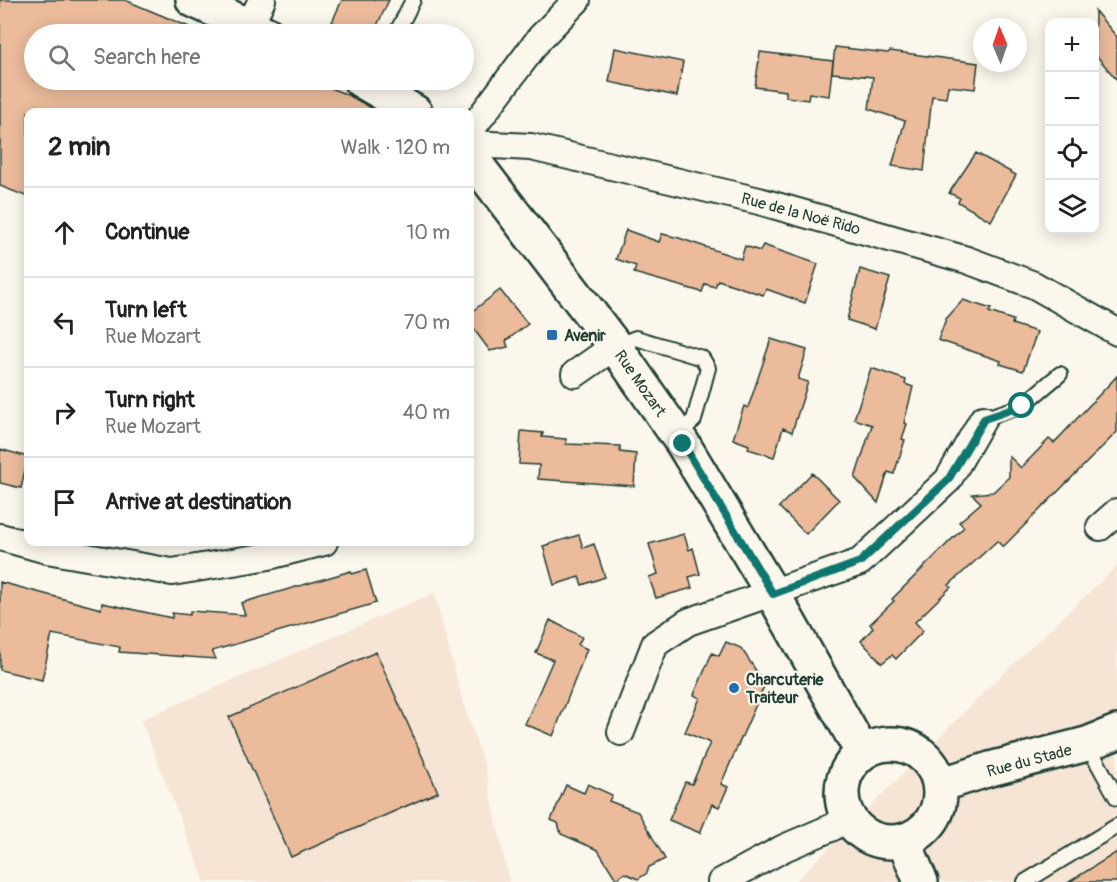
<!DOCTYPE html>
<html lang="en">
<head>
<meta charset="utf-8">
<style>
  body { margin:0; font-family:Pangolin,sans-serif; background:#f6f6f6; color:#222 }
  .controls { position:absolute; right:18px; top:18px; display:grid; overflow:hidden; border-radius:12px; box-shadow:0 3px 15px #0003 }
  .controls button { width:54px; height:54px; display:grid; place-items:center; padding:0; border:0; border-bottom:2px solid #e0e0e0; background:#fff; color:#222; font:30px sans-serif }
  .compass { position:absolute; left:973px; top:18px; width:54px; height:54px; border-radius:50%; background:#fff; box-shadow:0 3px 15px #0003; rotate:358deg }
  .stop { position:absolute; width:18px; height:18px; margin:-14px; border:4px solid #0f766e; border-radius:50%; background:#fff }
  .stop.end { background:#0f766e; border-color:#fff; box-shadow:0 2px 6px #0008 }
  .list { margin:0; padding:0; list-style:none }
  h2 { display:flex; justify-content:space-between; align-items:center; height:78px; margin:0; padding:0 24px; font-size:26px }
  h2 small { font-size:20px; font-weight:400; color:#767676 }
  .list li { display:grid; grid-template-columns:39px 1fr auto; gap:18px; align-items:center; box-sizing:border-box; height:90px; padding:0 24px; border-top:2px solid #e0e0e0 }
  .list b { display:block; font-size:22px; white-space:nowrap }
  .list p { margin:0; font-size:20px; white-space:nowrap; color:#767676 }
  .list em { font-size:20px; font-style:normal; color:#767676 }
  .icon { flex:none; width:33px; height:33px; fill:none; stroke:currentColor; stroke-width:2; stroke-linecap:round; stroke-linejoin:round }
  .map { position:relative; flex:none; width:1117px; height:882px; overflow:hidden }
  .search { position:absolute; background:#fff; box-shadow:0 3px 15px #0003; left:24px; top:24px; width:450px; height:66px; display:flex; align-items:center; gap:15px; box-sizing:border-box; padding:0 21px; border-radius:33px; color:#767676; font-size:22px }
  .panel { position:absolute; background:#fff; box-shadow:0 3px 15px #0003; left:24px; top:108px; width:450px; height:438px; border-radius:12px }
  .map>svg:first-child { display:block }
  .built { fill:#f6e5d4 }
  .building { fill:#ebbb9b; stroke:#1f3d34; stroke-width:1.5 }
  .lines { fill:none; stroke-linecap:round; stroke-linejoin:round }
  .lane-casing { stroke:#1f3d34; stroke-width:18 }
  .street-casing { stroke:#1f3d34; stroke-width:30 }
  .secondary-casing { stroke:#1f3d34; stroke-width:38 }
  .lane { stroke:#fbf7ec; stroke-width:14 }
  .street { stroke:#fbf7ec; stroke-width:26 }
  .secondary { stroke:#fbf7ec; stroke-width:33 }
  .route { stroke:#0f766e; stroke-width:8 }
  .poi-dot { fill:#1f6fb2; stroke:#fbf7ec; stroke-width:2 }
  .labels { text-anchor:middle; stroke-width:4.5; stroke-linejoin:round; paint-order:stroke }
  .street-label { font-size:16px; fill:#1f3d34; stroke:#fbf7ec }
  .poi-label { font-size:16px; font-weight:bold; fill:#1f3d34; stroke:#fbf7ec; text-anchor:start }
</style>
</head>
<body>
<div class="map">
<svg width="1117" height="882" viewBox="0 0 1117 882">
  <rect width="100%" height="100%" fill="#fbf7ec"/>
  <filter id="ink" filterUnits="userSpaceOnUse"><feTurbulence type="fractalNoise" baseFrequency=".0167" numOctaves="2"/><feDisplacementMap in="SourceGraphic" scale="12" xChannelSelector="R" yChannelSelector="G"/><feConvolveMatrix kernelMatrix="1 2 1 2 8 2 1 2 1" color-interpolation-filters="sRGB"/></filter>
  <g filter="url(#ink)">
    <!-- built -->
    <path class="built" d="M1117 566V882H795L991 685Z
      M434 593 463 703 485 767 509 882H205L141 720Z"/>
    <!-- building -->
    <path class="building" d="M0 0H125L206 34H34V80H312L350 96 379 112H28V197L0 186Z
      M342 0H389L373 34H359L332 22Z
      M1095 11 1117 37V80L1095 54Z
      M835 47 888 53 890 51 978 63 975 89 948 86 946 98 932 96 924 171 892 166 905 121 869 109 873 77 832 73Z
      M615 48 683 62 677 96 609 82Z
      M760 52 833 61 829 96 809 93 808 100 786 97V91L755 87Z
      M976 153 1016 175 991 221 958 202 960 198 949 193Z
      M626 230 659 242 662 234 679 238 741 259 745 246 760 251 763 245 818 264 805 303 766 289 763 295 718 280 715 287 705 284 702 292 634 273 636 266 616 259Z
      M860 269 890 278 875 329 847 320Z
      M500 290 528 324 506 341 508 347 490 351 470 324V313Z
      M963 300 991 309 989 312 1013 320 1012 324 1037 332 1023 371 1000 364 1001 361 938 340 946 319Z
      M771 339 807 350 798 379 808 382 792 432 783 428 774 457 748 449 749 445 733 439 744 406 748 408Z
      M871 368 906 380 905 384 913 387 904 423 907 424 902 439 905 440 894 474 888 472 878 503 855 478 872 425 854 419Z
      M1117 376V432L1003 547 997 541 949 585 951 587 915 622 923 631 896 659 892 655 882 663 861 641 873 628 870 624 894 601 892 599 964 527 959 522 981 503 972 494 993 492 1009 477V456L1021 468 1049 439 1054 443Z
      M521 431 543 433 542 437 566 439V444L620 446V452L636 454 634 486 538 479 539 465 519 464Z
      M0 449 28 457 21 488 0 483Z
      M812 473 839 500 806 534 779 507Z
      M684 534 689 550 693 548 700 574 689 577 692 588 656 598 649 577 658 574 649 544Z
      M579 535 583 548 594 544 605 577 582 585 579 577 554 585 543 546Z
      M366 570 376 603 212 651 216 659 119 652 120 647 52 634 42 680 0 670V582L101 609 102 603 172 618V613L190 615V611L245 615 241 603 351 571 352 574Z
      M550 620 582 637 578 645 587 649 553 736 525 724 553 660 536 653Z
      M726 642 741 648 765 684 721 784 728 787 719 807 712 804 700 833 669 820 685 782 692 784 710 743 685 732 700 698 694 695 712 653 719 656Z
      M376 652 438 792 291 857 229 717Z
      M588 784 612 795 609 801 638 812 665 859 649 867 647 873 638 879 625 873 616 879 598 850 561 834 558 823 551 820 566 785 584 793Z
      M1117 852V882H1069Z"/>
    <g class="lines">
      <defs>
        <path id="lane" d="M396 34 413 0
          M615 346 636 338 702 358 708 368 694 420 677 435
          M983 419 1022 406 1060 374
          M1087 744 1117 798
          M1025 882 1117 826"/>
        <path id="street" d="M249 26 262 0
          M470 131 540 38 577 0
          M470 144 531 147 759 201 967 260 1034 285 1117 332
          M575 374 615 346
          M1100 527 1117 512
          M0 537 47 550 172 572 269 556 324 542
          M621 732 655 644 688 622 860 562 948 480 983 419
          M721 882 784 848 833 827 847 817"/>
        <path id="secondary" d="M193 0 267 34
          M360 80 415 112
          M470 156 615 346 683 444 773 594 862 752
          M842 793a49 49 0 1 1 98 0a49 49 0 1 1-98 0Z
          M940 785 990 769 1087 744 1117 732
          M904 841 921 882"/>
      </defs>
      <!-- lane casing -->
      <use href="#lane" class="lane-casing"/>
      <!-- street casing -->
      <use href="#street" class="street-casing"/>
      <!-- secondary casing -->
      <use href="#secondary" class="secondary-casing"/>
      <!-- lane -->
      <use href="#lane" class="lane"/>
      <!-- street -->
      <use href="#street" class="street"/>
      <!-- secondary -->
      <use href="#secondary" class="secondary"/>
    </g>
  </g>
  <g class="lines" filter="url(#ink)">
    <!-- route -->
    <path class="route" d="M683 444 773 594 860 562 948 480 984 419 1022 406"/>
  </g>
  <!-- markers -->
  <g class="poi-dot">
    <rect x="546" y="329" width="12" height="12" rx="3"/>
    <circle cx="734" cy="688" r="6"/>
  </g>
  <g class="labels">
    <!-- street labels -->
    <g class="street-label">
      <text transform="translate(801 213) rotate(15)" y="6">Rue de la Noë Rido</text>
      <text transform="translate(641 383) rotate(55)" y="6">Rue Mozart</text>
      <text transform="translate(1029 760) rotate(-15)" y="6">Rue du Stade</text>
    </g>
    <!-- poi labels -->
    <g class="poi-label">
      <text x="564" y="341">Avenir</text>
      <text x="746" y="685">Charcuterie<tspan x="746" dy="18">Traiteur</tspan></text>
    </g>
  </g>
</svg>
<div class="controls">
<button>+</button>
<button>−</button>
<button><svg class="icon" aria-label="locate" viewBox="0 0 24 24"><circle cx="12" cy="12" r="6"/><path d="M12 2v4M12 18v4M2 12h4M18 12h4"/></svg></button>
<button><svg class="icon" aria-label="layers" viewBox="0 0 24 24"><path d="M12 4l9 5-9 5-9-5zM3 14l9 5 9-5"/></svg></button>
</div>
<svg class="compass" viewBox="-18 -18 36 36"><path d="M0-13l5 13h-10z" fill="#e53935"/><path d="M0 13l5-13h-10z" fill="#767676"/></svg>
<div class="stop" style="left:1022px;top:406px"></div>
<div class="stop end" style="left:683px;top:444px"></div>
<div class="search"><svg class="icon" aria-label="search" viewBox="0 0 24 24"><circle cx="10" cy="10" r="6"/><path d="M15 15l6 6"/></svg>Search here</div>
<section class="panel">
<h2>2 min<small>Walk · 120 m</small></h2>
<ul class="list">
<li><svg class="icon" aria-label="ahead" viewBox="0 0 24 24"><path d="M12 20V5M6 11l6-6 6 6"/></svg><div><b>Continue</b></div><em>10 m</em></li>
<li><svg class="icon" aria-label="left" viewBox="0 0 24 24"><path d="M17 20v-9H6M10 6l-5 5 5 5"/></svg><div><b>Turn left</b><p>Rue Mozart</p></div><em>70 m</em></li>
<li><svg class="icon" aria-label="right" viewBox="0 0 24 24"><path d="M7 20v-9h11M14 6l5 5-5 5"/></svg><div><b>Turn right</b><p>Rue Mozart</p></div><em>40 m</em></li>
<li><svg class="icon" aria-label="arrive" viewBox="0 0 24 24"><path d="M6 21V4h12l-3 4 3 4H6"/></svg><div><b>Arrive at destination</b></div></li>
</ul>
</section>
</div>
</body>
</html>
